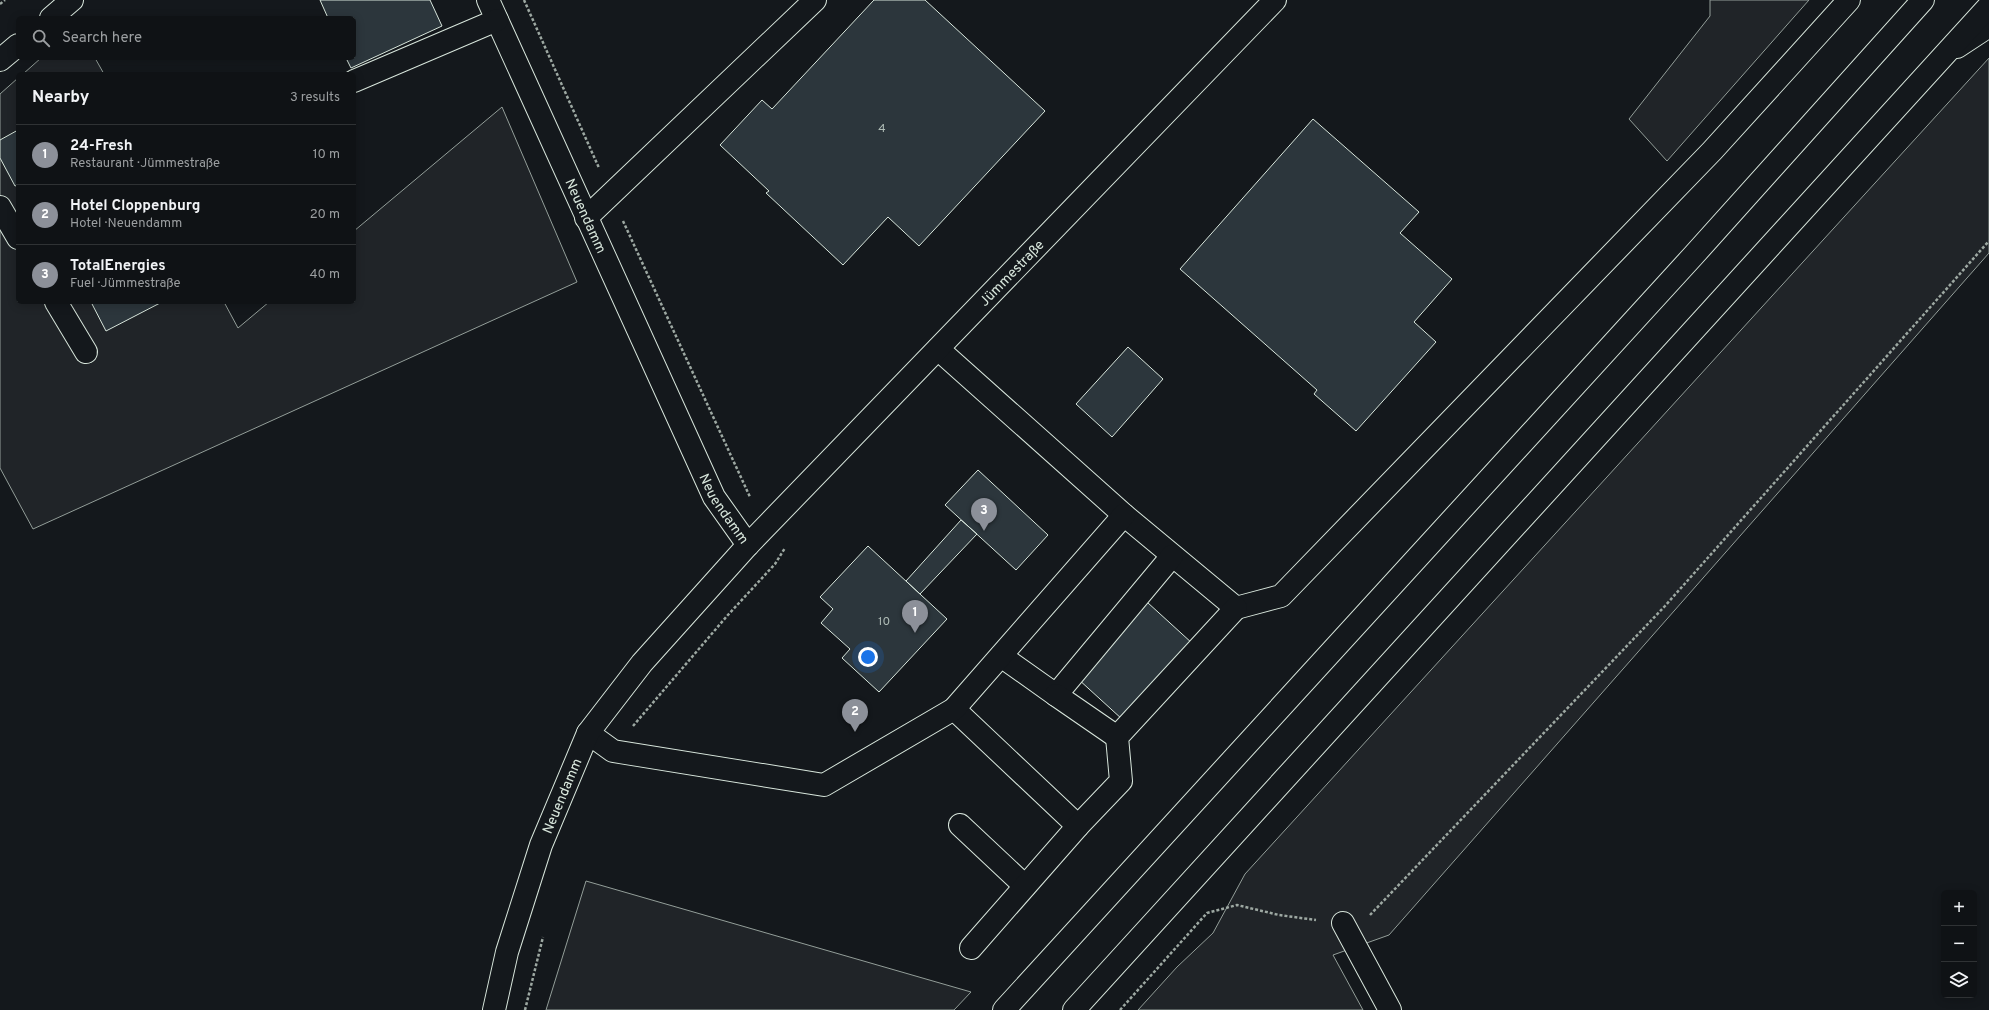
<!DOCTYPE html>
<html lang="en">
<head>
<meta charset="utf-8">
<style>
  body { margin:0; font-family:Overpass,sans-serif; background:#181b1e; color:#f1f3f6 }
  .controls { position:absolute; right:12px; bottom:12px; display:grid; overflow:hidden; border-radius:6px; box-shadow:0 2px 10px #0003 }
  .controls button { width:36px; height:36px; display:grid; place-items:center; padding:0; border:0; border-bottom:1px solid #2f3234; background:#0f1215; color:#f1f3f6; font:20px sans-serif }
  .you { position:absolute; left:868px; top:657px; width:14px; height:14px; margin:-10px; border:3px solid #fff; border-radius:50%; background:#1a73e8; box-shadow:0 0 0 6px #1a73e833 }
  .badge { display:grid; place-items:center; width:26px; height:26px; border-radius:50%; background:#8c9099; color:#fff; font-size:13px; font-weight:700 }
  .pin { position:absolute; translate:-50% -33px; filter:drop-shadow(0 1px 2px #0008) }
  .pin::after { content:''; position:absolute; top:21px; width:14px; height:12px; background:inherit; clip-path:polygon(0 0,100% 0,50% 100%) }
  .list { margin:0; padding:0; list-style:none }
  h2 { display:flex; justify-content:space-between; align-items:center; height:52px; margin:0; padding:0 16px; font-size:17px }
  h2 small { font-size:13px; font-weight:400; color:#9b9ea0 }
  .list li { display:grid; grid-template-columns:26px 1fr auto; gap:12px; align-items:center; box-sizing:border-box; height:60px; padding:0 16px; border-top:1px solid #2f3234 }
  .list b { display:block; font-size:15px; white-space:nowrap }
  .list p { margin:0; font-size:13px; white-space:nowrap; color:#9b9ea0 }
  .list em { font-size:13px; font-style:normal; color:#9b9ea0 }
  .icon { flex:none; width:22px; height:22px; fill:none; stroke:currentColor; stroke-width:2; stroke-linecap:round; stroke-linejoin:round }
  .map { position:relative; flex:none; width:1989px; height:1010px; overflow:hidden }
  .search { position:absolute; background:#0f1215; box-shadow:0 2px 10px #0003; left:16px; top:16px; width:340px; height:44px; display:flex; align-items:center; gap:10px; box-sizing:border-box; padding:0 14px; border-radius:6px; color:#9b9ea0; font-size:15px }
  .panel { position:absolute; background:#0f1215; box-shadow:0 2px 10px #0003; left:16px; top:72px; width:340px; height:232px; border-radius:6px }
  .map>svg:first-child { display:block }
  .green { fill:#202428; stroke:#939e99 }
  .building { fill:#2c363c; stroke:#d8e6dc }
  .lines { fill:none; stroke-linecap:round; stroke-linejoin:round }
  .minor-casing { stroke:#d8e6dc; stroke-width:24 }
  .highway-casing { stroke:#d8e6dc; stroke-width:24 }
  .path { stroke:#9da8a2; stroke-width:2.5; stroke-dasharray:3 2; stroke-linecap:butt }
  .minor { stroke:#14181c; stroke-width:22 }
  .highway { stroke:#14181c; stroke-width:22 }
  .labels { text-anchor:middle; stroke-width:3; stroke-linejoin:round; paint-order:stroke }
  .number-label { font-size:12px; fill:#adbab4 }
  .street-label { font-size:14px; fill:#d8e6dc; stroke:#14181c }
</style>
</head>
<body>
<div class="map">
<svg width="1989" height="1010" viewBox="0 0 1989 1010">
  <rect width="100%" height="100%" fill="#14181c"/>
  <!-- green -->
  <path class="green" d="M1710 0H1809L1667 161 1629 119 1710 16Z
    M41 58H95L104 74H23Z
    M1989 58V253L1389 935 1333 955 1363 1010H1138L1177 967 1213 933 1245 874Z
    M18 78V302H224L238 328 269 302H354V231L502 107 577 282 33 529 0 468V94Z
    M586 881 971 992 954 1010H546Z"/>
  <!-- building -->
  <path class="building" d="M320 0H430L442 26 351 68 346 58H354V18H328Z
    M874 0H925L1045 111 919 246 888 217 843 265 766 193 769 191 720 145 762 100 772 109Z
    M1313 119 1419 212 1400 233 1452 279 1414 322 1436 342 1356 431 1314 394 1317 390 1180 269Z
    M18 130V185L15 186 0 158V140Z
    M91 302H162L106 331Z
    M1128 347 1163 379 1112 437 1076 404Z
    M978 470 1048 535 1016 570 945 505Z
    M961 520 977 534 920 594 906 581Z
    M868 546 947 619 879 692 842 658 850 649 821 623 833 609 820 597Z
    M1136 592 1204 654 1134 730 1066 668Z"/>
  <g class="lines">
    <defs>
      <g id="minor">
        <path id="s1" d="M488 0 714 497 748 545"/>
        <path d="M51 18 72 0"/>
        <path d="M1957 47 1989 26"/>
        <path d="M0 60 18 45"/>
        <path d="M354 81 497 20"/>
        <path d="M0 207 18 238"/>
        <path d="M586 218 815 0"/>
        <path d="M56 302 86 352"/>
        <path d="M938 349 1124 515 1236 608 1281 596 1712 151 1849 0"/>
        <path d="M1001 656 1056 695 1172 556"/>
        <path d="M1056 695 1117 737"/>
        <path d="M954 709 1078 826"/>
        <path d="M588 733 613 751 824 785 954 709 1124 515"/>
        <path d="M960 825 1025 886"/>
        <path d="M1343 923 1390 1010"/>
        <path d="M971 948 1078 826 1121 781 1117 737 1236 608"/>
        <path id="s2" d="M494 1010 507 952 541 845 588 733 642 663 748 545 1275 0"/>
      </g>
      <path id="highway" d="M1004 1010 1693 256 1923 0
        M1074 1010 1989 6"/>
    </defs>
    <!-- minor casing -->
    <use href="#minor" class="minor-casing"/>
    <!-- highway casing -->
    <use href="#highway" class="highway-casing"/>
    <!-- path -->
    <path class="path" d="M524 0 599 168
      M0 4 5 0
      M623 221 750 497
      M633 726 727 616 775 564 785 548
      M1370 915 1665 606 1989 241
      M525 1010 543 937
      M1120 1010 1207 913 1237 905 1279 915 1316 920"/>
    <!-- minor -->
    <use href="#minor" class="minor"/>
    <!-- highway -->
    <use href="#highway" class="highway"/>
  </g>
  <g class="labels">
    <!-- number labels -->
    <g class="number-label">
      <text x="882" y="132">4</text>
      <text x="884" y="625">10</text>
    </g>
    <!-- street labels -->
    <g class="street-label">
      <text dy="5" stroke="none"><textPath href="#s1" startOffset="237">Neuendamm</textPath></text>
      <text dy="5" stroke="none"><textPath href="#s2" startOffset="919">Jümmestraße</textPath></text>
      <text dy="5" stroke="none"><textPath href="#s1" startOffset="561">Neuendamm</textPath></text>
      <text dy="5" stroke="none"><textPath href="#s2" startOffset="225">Neuendamm</textPath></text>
    </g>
  </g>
</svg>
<div class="controls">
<button>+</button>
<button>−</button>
<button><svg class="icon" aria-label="layers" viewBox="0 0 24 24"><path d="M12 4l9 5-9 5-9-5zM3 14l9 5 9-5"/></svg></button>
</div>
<div class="you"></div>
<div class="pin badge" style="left:915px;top:633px">1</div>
<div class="pin badge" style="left:855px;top:732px">2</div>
<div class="pin badge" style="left:984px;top:531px">3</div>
<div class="search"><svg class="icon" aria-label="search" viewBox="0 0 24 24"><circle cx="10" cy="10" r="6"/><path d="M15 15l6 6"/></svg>Search here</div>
<section class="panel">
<h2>Nearby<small>3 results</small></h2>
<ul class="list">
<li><span class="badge">1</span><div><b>24-Fresh</b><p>Restaurant · Jümmestraße</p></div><em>10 m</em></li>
<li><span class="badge">2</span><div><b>Hotel Cloppenburg</b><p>Hotel · Neuendamm</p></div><em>20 m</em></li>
<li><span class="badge">3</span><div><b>TotalEnergies</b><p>Fuel · Jümmestraße</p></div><em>40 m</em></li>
</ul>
</section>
</div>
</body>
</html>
